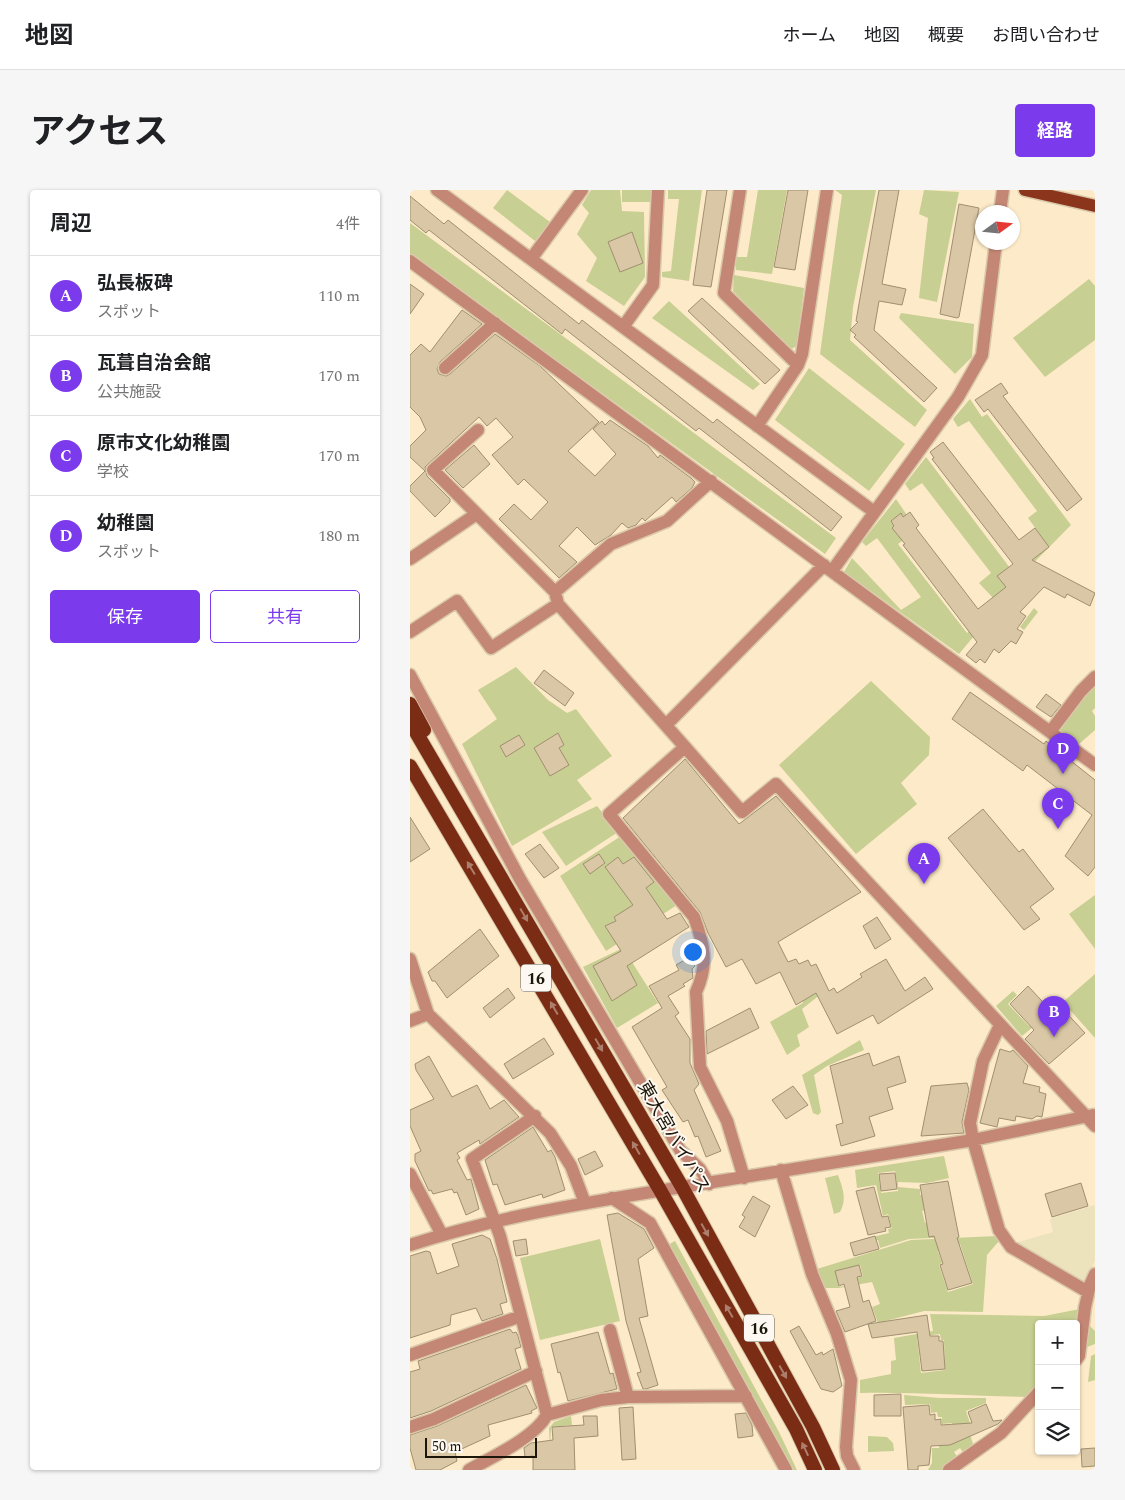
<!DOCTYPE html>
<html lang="ja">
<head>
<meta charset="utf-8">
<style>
  body { margin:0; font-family:Spectral,"Noto Sans JP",serif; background:#f6f6f6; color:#202124 }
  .controls { position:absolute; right:15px; bottom:15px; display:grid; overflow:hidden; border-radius:5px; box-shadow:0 1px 4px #0004 }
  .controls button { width:45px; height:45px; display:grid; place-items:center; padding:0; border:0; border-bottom:1px solid #e0e0e0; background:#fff; color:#202124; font:25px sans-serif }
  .compass { position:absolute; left:565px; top:15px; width:45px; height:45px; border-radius:50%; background:#fff; box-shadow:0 1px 4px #0004; rotate:75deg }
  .scale { position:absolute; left:15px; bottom:12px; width:112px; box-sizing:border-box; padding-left:5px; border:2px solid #1c160a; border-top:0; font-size:14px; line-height:18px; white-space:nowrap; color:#1c160a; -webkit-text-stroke:4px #fdf9f2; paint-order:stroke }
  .you { position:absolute; left:282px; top:761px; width:18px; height:18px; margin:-12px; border:4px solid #fff; border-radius:50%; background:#1a73e8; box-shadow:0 0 0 8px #1a73e833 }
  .badge { display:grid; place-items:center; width:32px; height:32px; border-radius:50%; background:#7c3aed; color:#fff; font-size:16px; font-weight:700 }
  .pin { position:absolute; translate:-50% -41px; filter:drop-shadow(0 1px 2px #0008) }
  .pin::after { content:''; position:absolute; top:26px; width:18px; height:15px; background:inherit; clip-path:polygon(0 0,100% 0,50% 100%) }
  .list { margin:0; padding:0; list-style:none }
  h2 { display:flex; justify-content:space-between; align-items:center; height:65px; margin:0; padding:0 20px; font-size:21px }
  h2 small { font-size:16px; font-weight:400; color:#757577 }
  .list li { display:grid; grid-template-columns:32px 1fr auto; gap:15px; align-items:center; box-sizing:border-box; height:80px; padding:0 20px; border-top:1px solid #e0e0e0 }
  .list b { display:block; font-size:19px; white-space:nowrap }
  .list p { margin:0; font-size:16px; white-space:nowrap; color:#757577 }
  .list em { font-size:16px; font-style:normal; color:#757577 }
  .actions { display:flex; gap:10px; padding:15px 20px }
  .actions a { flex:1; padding:11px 0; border:1px solid #7c3aed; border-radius:5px; text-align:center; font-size:18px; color:#7c3aed }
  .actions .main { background:#7c3aed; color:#fff }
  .icon { flex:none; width:28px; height:28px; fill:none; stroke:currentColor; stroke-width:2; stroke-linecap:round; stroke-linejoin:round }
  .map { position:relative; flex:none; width:685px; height:1280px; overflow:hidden; border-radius:5px }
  header { display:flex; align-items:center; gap:30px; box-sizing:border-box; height:70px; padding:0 25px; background:#fff; border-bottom:1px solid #e0e0e0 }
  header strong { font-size:24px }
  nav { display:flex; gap:28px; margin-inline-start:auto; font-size:18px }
  .intro { display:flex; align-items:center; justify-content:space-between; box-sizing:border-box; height:120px; padding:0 30px }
  h1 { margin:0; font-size:35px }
  .button { padding:12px 22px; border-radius:5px; background:#7c3aed; color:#fff; font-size:18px; font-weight:700 }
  main { display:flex; gap:30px; padding:0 30px }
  aside { flex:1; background:#fff; border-radius:5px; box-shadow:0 1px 4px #0004 }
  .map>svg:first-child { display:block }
  .green { fill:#c8cf92; fill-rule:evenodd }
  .sand { fill:#ece3bd }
  .building { fill:#d9c7a6; stroke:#a08f70 }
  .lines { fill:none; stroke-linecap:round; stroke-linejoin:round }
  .minor-casing { stroke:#d9c8aa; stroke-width:15 }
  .tertiary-casing { stroke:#d9c8aa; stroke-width:15 }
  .primary-casing { stroke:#d9c8aa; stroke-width:15 }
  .trunk-casing { stroke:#d9c8aa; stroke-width:16 }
  .minor { stroke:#c58775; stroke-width:12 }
  .tertiary { stroke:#c58775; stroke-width:12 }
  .primary { stroke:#8b361c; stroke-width:12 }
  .trunk { stroke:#7a2c14; stroke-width:14 }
  .oneway { fill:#ae7e6d }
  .labels { text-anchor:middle; stroke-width:4; stroke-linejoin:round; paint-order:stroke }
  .shield { fill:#fdf9f2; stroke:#605a50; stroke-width:1 }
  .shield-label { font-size:16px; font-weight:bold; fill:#1c160a }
  .street-label { font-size:18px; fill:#1c160a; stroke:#fdf9f2 }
</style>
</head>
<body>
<header>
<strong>地図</strong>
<nav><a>ホーム</a><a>地図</a><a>概要</a><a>お問い合わせ</a></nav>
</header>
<div class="intro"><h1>アクセス</h1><a class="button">経路</a></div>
<main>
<aside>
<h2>周辺<small>4件</small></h2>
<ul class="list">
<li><span class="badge">A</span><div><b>弘長板碑</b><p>スポット</p></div><em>110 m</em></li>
<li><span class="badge">B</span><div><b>瓦葺自治会館</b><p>公共施設</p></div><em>170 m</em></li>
<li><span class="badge">C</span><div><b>原市文化幼稚園</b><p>学校</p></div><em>170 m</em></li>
<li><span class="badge">D</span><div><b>幼稚園</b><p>スポット</p></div><em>180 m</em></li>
</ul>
<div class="actions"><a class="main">保存</a><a>共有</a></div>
</aside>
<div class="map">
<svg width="685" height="1280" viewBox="0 0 685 1280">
  <rect width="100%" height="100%" fill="#fdeac8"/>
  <!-- green -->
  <path class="green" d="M97 0 140 32 125 51 83 18Z
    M181 0H210L212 21 234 22 235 87 214 116 176 91 187 68 167 44 179 23 172 15Z
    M212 0H242V12H212Z
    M258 0H292L279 91 252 87V82L261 81 269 9H258Z
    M348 0H377L362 84 326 80V67H337Z
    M425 0H466L443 117 440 150 517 220 505 237 410 164 432 5Z
    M514 0 549 2 527 112 509 108 518 28 509 24Z
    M0 33 426 348 415 364 0 65Z
    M324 85 394 98 387 156 379 160 323 101Z
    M679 89 685 96V150L635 187 603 148Z
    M259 111 350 194 343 200 242 128Z
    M491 123 564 134 562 167 545 184 489 128Z
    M399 178 495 254 459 301 365 230Z
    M560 209 572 227 577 224 661 335 595 402 583 423 549 464 434 382 442 368 491 420 511 407 467 348 456 356 452 352 486 309 507 340 488 354 557 443 576 427 585 410 569 393 581 383 512 293 500 301 495 294 516 267 600 378 634 350 618 328 627 321 559 231 548 237 543 229Z
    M624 418 628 422 614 440 610 437Z
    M106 477 138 510 157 523 166 519 202 566 167 590 182 609 102 656 52 554 87 529 68 500Z
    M461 491 520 547 519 565 491 593 507 614 446 664 369 575Z
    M685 493V518L682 521 685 526V540L669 554 651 543 650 537Z
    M187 616 208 642 156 676 132 642Z
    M211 646 267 715 196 761 150 686Z
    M685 705V759L659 724Z
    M213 758 248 813 207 838 173 777Z
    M685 784V848L653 812Z
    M390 800H416L392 819 399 837 387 845 390 856 377 865 360 832 393 813Z
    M603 801 607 805 598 814 619 836 645 811 650 815 612 846 586 816Z
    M450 850 454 860 417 876 404 885 411 922 408 925 403 923 392 885Z
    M534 966 539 988 517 993 488 992V997L510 999V1005L518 1003 516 1020 512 1021 515 1033 518 1032 542 1047 499 1049 470 1058 468 1050 455 1053 454 1049 479 1043 478 1039 482 1038 478 1024 473 1026 466 995 447 998 445 980ZM485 981 488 1001 471 1003 468 983Z
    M428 985C433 999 437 1009 430 1022L424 1024 415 988Z
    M586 1046 589 1051 577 1065 573 1122 514 1121 468 1133 462 1117 470 1114 462 1092 429 1098H414L407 1079 501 1050ZM550 1054 563 1094 538 1102 529 1075 532 1073 528 1061ZM450 1075 453 1086 447 1088 449 1093 429 1097 427 1089 431 1088 429 1080Z
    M190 1049 210 1131 130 1150 110 1068Z
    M265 1051 369 1242 387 1280H381L258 1055Z
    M670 1119 666 1139V1134H629V1194L615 1207C560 1206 505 1202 450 1203V1190L481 1184V1171L486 1170 484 1148 523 1141 520 1124 634 1126ZM530 1144 531 1150H534L535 1180 511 1183 507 1147Z
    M679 1135 685 1141V1154L677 1157Z
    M685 1164V1190L678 1192 681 1166Z
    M494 1205 530 1208H576V1213L556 1221 561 1236 558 1237 563 1254 554 1264 550 1258 544 1262 548 1268 534 1280H518L522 1273V1258H529V1253L543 1246 542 1233 532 1234V1227H528L527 1222 521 1223 520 1214 495 1215Z
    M161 1226 162 1235 141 1237 140 1259 139 1238 144 1232Z
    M458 1246 477 1247 483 1253 484 1261 458 1262Z"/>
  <!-- sand -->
  <path class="sand" d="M685 1015V1070L677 1090 671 1092 605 1053 643 1042 640 1029Z"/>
  <!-- building -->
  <path class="building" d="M297 0H317L301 97 283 95Z
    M378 0H398L385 80 364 77Z
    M469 0H489L472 94 496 99 492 115 469 111 464 140 527 198 514 212 444 147 446 145 440 140 448 132 446 131Z
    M0 6 34 34 38 30 169 134 172 130 303 233 307 229 432 327 421 341 289 238 286 241 155 139 152 144 19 40 16 43 0 30Z
    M549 14 569 18 549 127 547 128 530 124Z
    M222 42 233 73 210 82 198 52Z
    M0 94 14 104 0 124Z
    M292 108 370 180 355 194 278 121Z
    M52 120 72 134 30 172 27 179 29 184 36 186 40 184 85 144 130 176 189 232 158 261 185 286 206 264 183 239 192 231 195 235 200 230 238 256 248 268 250 265 281 288 285 292 282 298 266 312 262 307 235 331 232 328 226 335 218 338 212 333 201 345 185 355 167 337 149 356 167 372 149 388 89 329 104 314 121 330 138 312 114 289 108 295 82 265 103 247 86 228 77 236 69 227 15 277 17 286 40 309V312L25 327 0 301V296L15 281 0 267V256L16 240 10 227 0 217V165L11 154 20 162Z
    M591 193 598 203 593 206 672 309 657 321 578 219 574 222 565 210Z
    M533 252 609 350 625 338 639 357 622 370 685 403 680 416 657 404 655 408 634 397 610 422 616 426 607 439 613 442 606 454 601 451 589 463 584 459 575 473 570 469 566 473 556 465 567 452 493 355 495 354 482 338 484 336 481 331 491 323 493 327 500 322 509 335 506 338 568 419 596 397 587 386 603 374 522 269 524 268 520 262Z
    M64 255 80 274 53 298 35 280Z
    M134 480 164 503 155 516 124 493Z
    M560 502 634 554 636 551 685 590V677L678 686 655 666 682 625 617 575 613 581 542 529Z
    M636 504 651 515 641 527 626 517Z
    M148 543 154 555 149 558 159 575 140 586 124 558Z
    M109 545 115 555 96 567 90 556Z
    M275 569 329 634 366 606 451 702 368 752 378 772 386 769 389 774 398 770 401 776 406 774 419 801 424 798 427 803 452 787 450 784 476 769 495 801 515 787 523 799 468 834 463 825 427 844 406 803 386 815 370 782 346 794 332 769 316 777 298 743 290 722 213 628Z
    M573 619 609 662 613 659 644 699 620 717 630 729 614 740 538 648Z
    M0 627 20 659 0 672Z
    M130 654 149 678 134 688 115 664Z
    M189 664 195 673 180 684 173 674Z
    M208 667 213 674 224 667 244 692 236 698 257 729 270 723 279 737 217 776 227 795 202 811 183 776 211 761 195 736 206 731 204 727 223 715 195 677Z
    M467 727 481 749 465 759 453 736Z
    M70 739 89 766 37 808 25 791H22L18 782Z
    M280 767 285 776 282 779 283 788 273 794 275 796 258 806 269 823 265 826 280 849V873L289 894 284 900 311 961 296 967 288 946 285 947 278 930 273 932 252 900 257 897 222 837 252 818 239 796 269 780 266 775Z
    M618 796 643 823 650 816 675 843 639 874 615 849 624 840 600 814Z
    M98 798 105 808 80 828 73 818Z
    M340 818 349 838 297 864 296 841Z
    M134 848 144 864 103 889 94 874Z
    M590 859 600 862 603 860 618 876 613 893 630 897 629 902 636 904 632 927 627 926 622 929 606 926 605 931 589 928 587 937 570 933Z
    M459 863 463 876 489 866 496 892 477 898 483 919 459 927 465 946 431 956 426 935 433 933 420 876Z
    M19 866 42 907 67 895 80 919 94 910 109 927 70 954 69 950 47 963 50 968 47 970 57 990 61 989 69 1019 56 1025 47 1002 44 1003 42 999 23 1004 21 1000 19 1001 5 971V964L11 961 0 936V920L24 909 6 880 5 874Z
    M557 893 559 900 552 932 554 943 511 946 521 896Z
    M383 896 398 915 376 929 362 910Z
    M123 937 138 962 141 960 145 967 155 1000 133 1008 132 1004 95 1015 87 994 83 995 75 970Z
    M185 961 193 976 175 985 168 969Z
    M485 983 487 999 471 1001 469 984Z
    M538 991 549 1047 547 1048 562 1093 538 1100 530 1075 533 1074 524 1046 519 1047 510 995Z
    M671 993 678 1016 642 1027 635 1004Z
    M464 997 472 1027 478 1026 481 1037 475 1038 476 1041 458 1045 446 1001Z
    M343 1006 360 1016 345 1047 329 1037 335 1027 332 1025Z
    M208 1023 234 1039 244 1058 228 1069 238 1126 229 1128 248 1195 236 1199H233L227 1183 231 1182 216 1131 197 1025Z
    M72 1045 80 1049 87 1069 97 1112 90 1114 93 1124 72 1131 66 1118 41 1125 40 1135 0 1148V1066L16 1061 20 1062 27 1084 49 1076 42 1054Z
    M465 1046 469 1059 444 1066 440 1053Z
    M116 1049 118 1064 106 1066 103 1051Z
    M449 1075 452 1086 447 1087 453 1112 459 1110 466 1131 435 1142 426 1121 440 1117 434 1094 429 1096 425 1081Z
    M517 1125 520 1146H529V1151H533L535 1179 512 1181 507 1142 462 1148 458 1134Z
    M389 1136 406 1165 412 1162 413 1165 423 1159 432 1196 423 1202 411 1199 380 1141Z
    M100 1139 103 1143 106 1142 108 1146 111 1157 105 1159 111 1179 21 1221 0 1228V1182L10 1179 8 1171Z
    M188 1142 200 1184 203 1183 207 1199 158 1211 150 1182 148 1183 141 1154Z
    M116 1195 127 1218 121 1221 122 1223 78 1235 80 1246 45 1262 47 1271 30 1280H6L0 1258V1245L27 1236Z
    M491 1204V1226H464V1205Z
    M576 1214 583 1231 592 1230 588 1234 540 1255 521 1256 519 1275 508 1276V1280H498L493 1217 519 1215 520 1225 525 1224V1230L531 1229V1235L562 1233 558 1222Z
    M223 1217 226 1269 212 1270 209 1218Z
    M336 1223 342 1235 343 1246 328 1248 325 1224Z
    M173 1226H187L188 1246 164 1248 165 1280H123V1266L115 1267 114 1258 121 1253 143 1250 142 1237 174 1235Z
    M685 1258V1276L672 1277 671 1259Z"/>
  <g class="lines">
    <defs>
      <path id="minor" d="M27 0 463 321
        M330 0 314 103 388 175
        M590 22 593 0
        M121 69 172 0
        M0 71 685 575
        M213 137 243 95 248 0
        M35 178 85 133
        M347 236 388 175 392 164 417 0
        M68 240 23 280 145 402 148 414 275 557 199 624 284 727C294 754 299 774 286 802L290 877 317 931 334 988
        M0 369 65 325
        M422 381 548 207 572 165 586 52
        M145 402 201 354 257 331 301 291
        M0 442 47 411 81 458 148 414
        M0 485 110 689 270 960 290 979 299 994
        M256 535 414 375
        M640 542 671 501 685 487
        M275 557 332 622 366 594 685 936
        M0 769 18 824
        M0 831 18 824 140 943 161 976 175 1013
        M590 835 573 871 560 933 563 950 589 1040 601 1057 678 1102
        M371 980 402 1084 427 1144 441 1190 436 1257 437 1266 444 1280
        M0 984 32 1045
        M272 997 563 950 683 925
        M202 1008 240 1033 376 1280
        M200 1140 218 1207
        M0 1165 111 1126
        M666 1170 669 1166 675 1117 680 1095 685 1084
        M137 1225 191 1210 218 1207 336 1206
        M0 1237 24 1229 126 1181
        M59 1280C82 1267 124 1248 137 1225L90 1046 62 969 125 926
        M539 1280 591 1243 629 1202"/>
      <path id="tertiary" d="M0 1055C89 1026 180 1012 272 997"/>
      <path id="primary" d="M615 0 685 16"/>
      <path id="trunk" d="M0 514 14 540
        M0 532 272 997 403 1237 423 1280
        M0 576 250 1000 386 1239 405 1280"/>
    </defs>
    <!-- minor casing -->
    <use href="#minor" class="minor-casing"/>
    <!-- tertiary casing -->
    <use href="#tertiary" class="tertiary-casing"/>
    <!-- primary casing -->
    <use href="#primary" class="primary-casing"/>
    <!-- trunk casing -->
    <use href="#trunk" class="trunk-casing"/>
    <!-- minor -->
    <use href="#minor" class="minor"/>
    <!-- tertiary -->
    <use href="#tertiary" class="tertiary"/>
    <!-- primary -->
    <use href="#primary" class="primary"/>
    <!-- trunk -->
    <use href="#trunk" class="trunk"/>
  </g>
  <!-- one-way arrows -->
  <defs><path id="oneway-solid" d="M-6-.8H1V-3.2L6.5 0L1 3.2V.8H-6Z" transform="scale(1.25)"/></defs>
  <g class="oneway">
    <use href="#oneway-solid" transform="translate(61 678) rotate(-121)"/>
    <use href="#oneway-solid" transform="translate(114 725) rotate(60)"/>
    <use href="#oneway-solid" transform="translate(144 818) rotate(-120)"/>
    <use href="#oneway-solid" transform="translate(189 855) rotate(60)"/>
    <use href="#oneway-solid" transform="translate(226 958) rotate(-120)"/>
    <use href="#oneway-solid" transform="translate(295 1040) rotate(61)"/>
    <use href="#oneway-solid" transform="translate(319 1121) rotate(-120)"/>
    <use href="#oneway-solid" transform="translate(373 1182) rotate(61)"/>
    <use href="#oneway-solid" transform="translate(395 1259) rotate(-115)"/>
  </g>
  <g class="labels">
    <!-- shield labels -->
    <g class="shield">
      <rect x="111" y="774.5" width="30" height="27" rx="4"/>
      <rect x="334" y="1124.5" width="30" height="27" rx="4"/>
    </g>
    <g class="shield-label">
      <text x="126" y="794">16</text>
      <text x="349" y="1144">16</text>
    </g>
    <!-- street labels -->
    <g class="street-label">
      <text transform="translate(264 947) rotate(60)" y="6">東大宮バイパス</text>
    </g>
  </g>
</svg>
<div class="controls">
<button>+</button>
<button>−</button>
<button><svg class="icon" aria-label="layers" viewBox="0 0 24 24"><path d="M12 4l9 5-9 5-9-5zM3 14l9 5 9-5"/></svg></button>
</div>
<svg class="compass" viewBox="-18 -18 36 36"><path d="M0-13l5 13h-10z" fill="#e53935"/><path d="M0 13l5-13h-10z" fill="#757577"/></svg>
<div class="scale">50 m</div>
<div class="you"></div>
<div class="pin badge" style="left:514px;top:694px">A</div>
<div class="pin badge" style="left:644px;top:847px">B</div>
<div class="pin badge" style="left:648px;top:639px">C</div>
<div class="pin badge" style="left:653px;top:584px">D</div>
</div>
</main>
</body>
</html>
